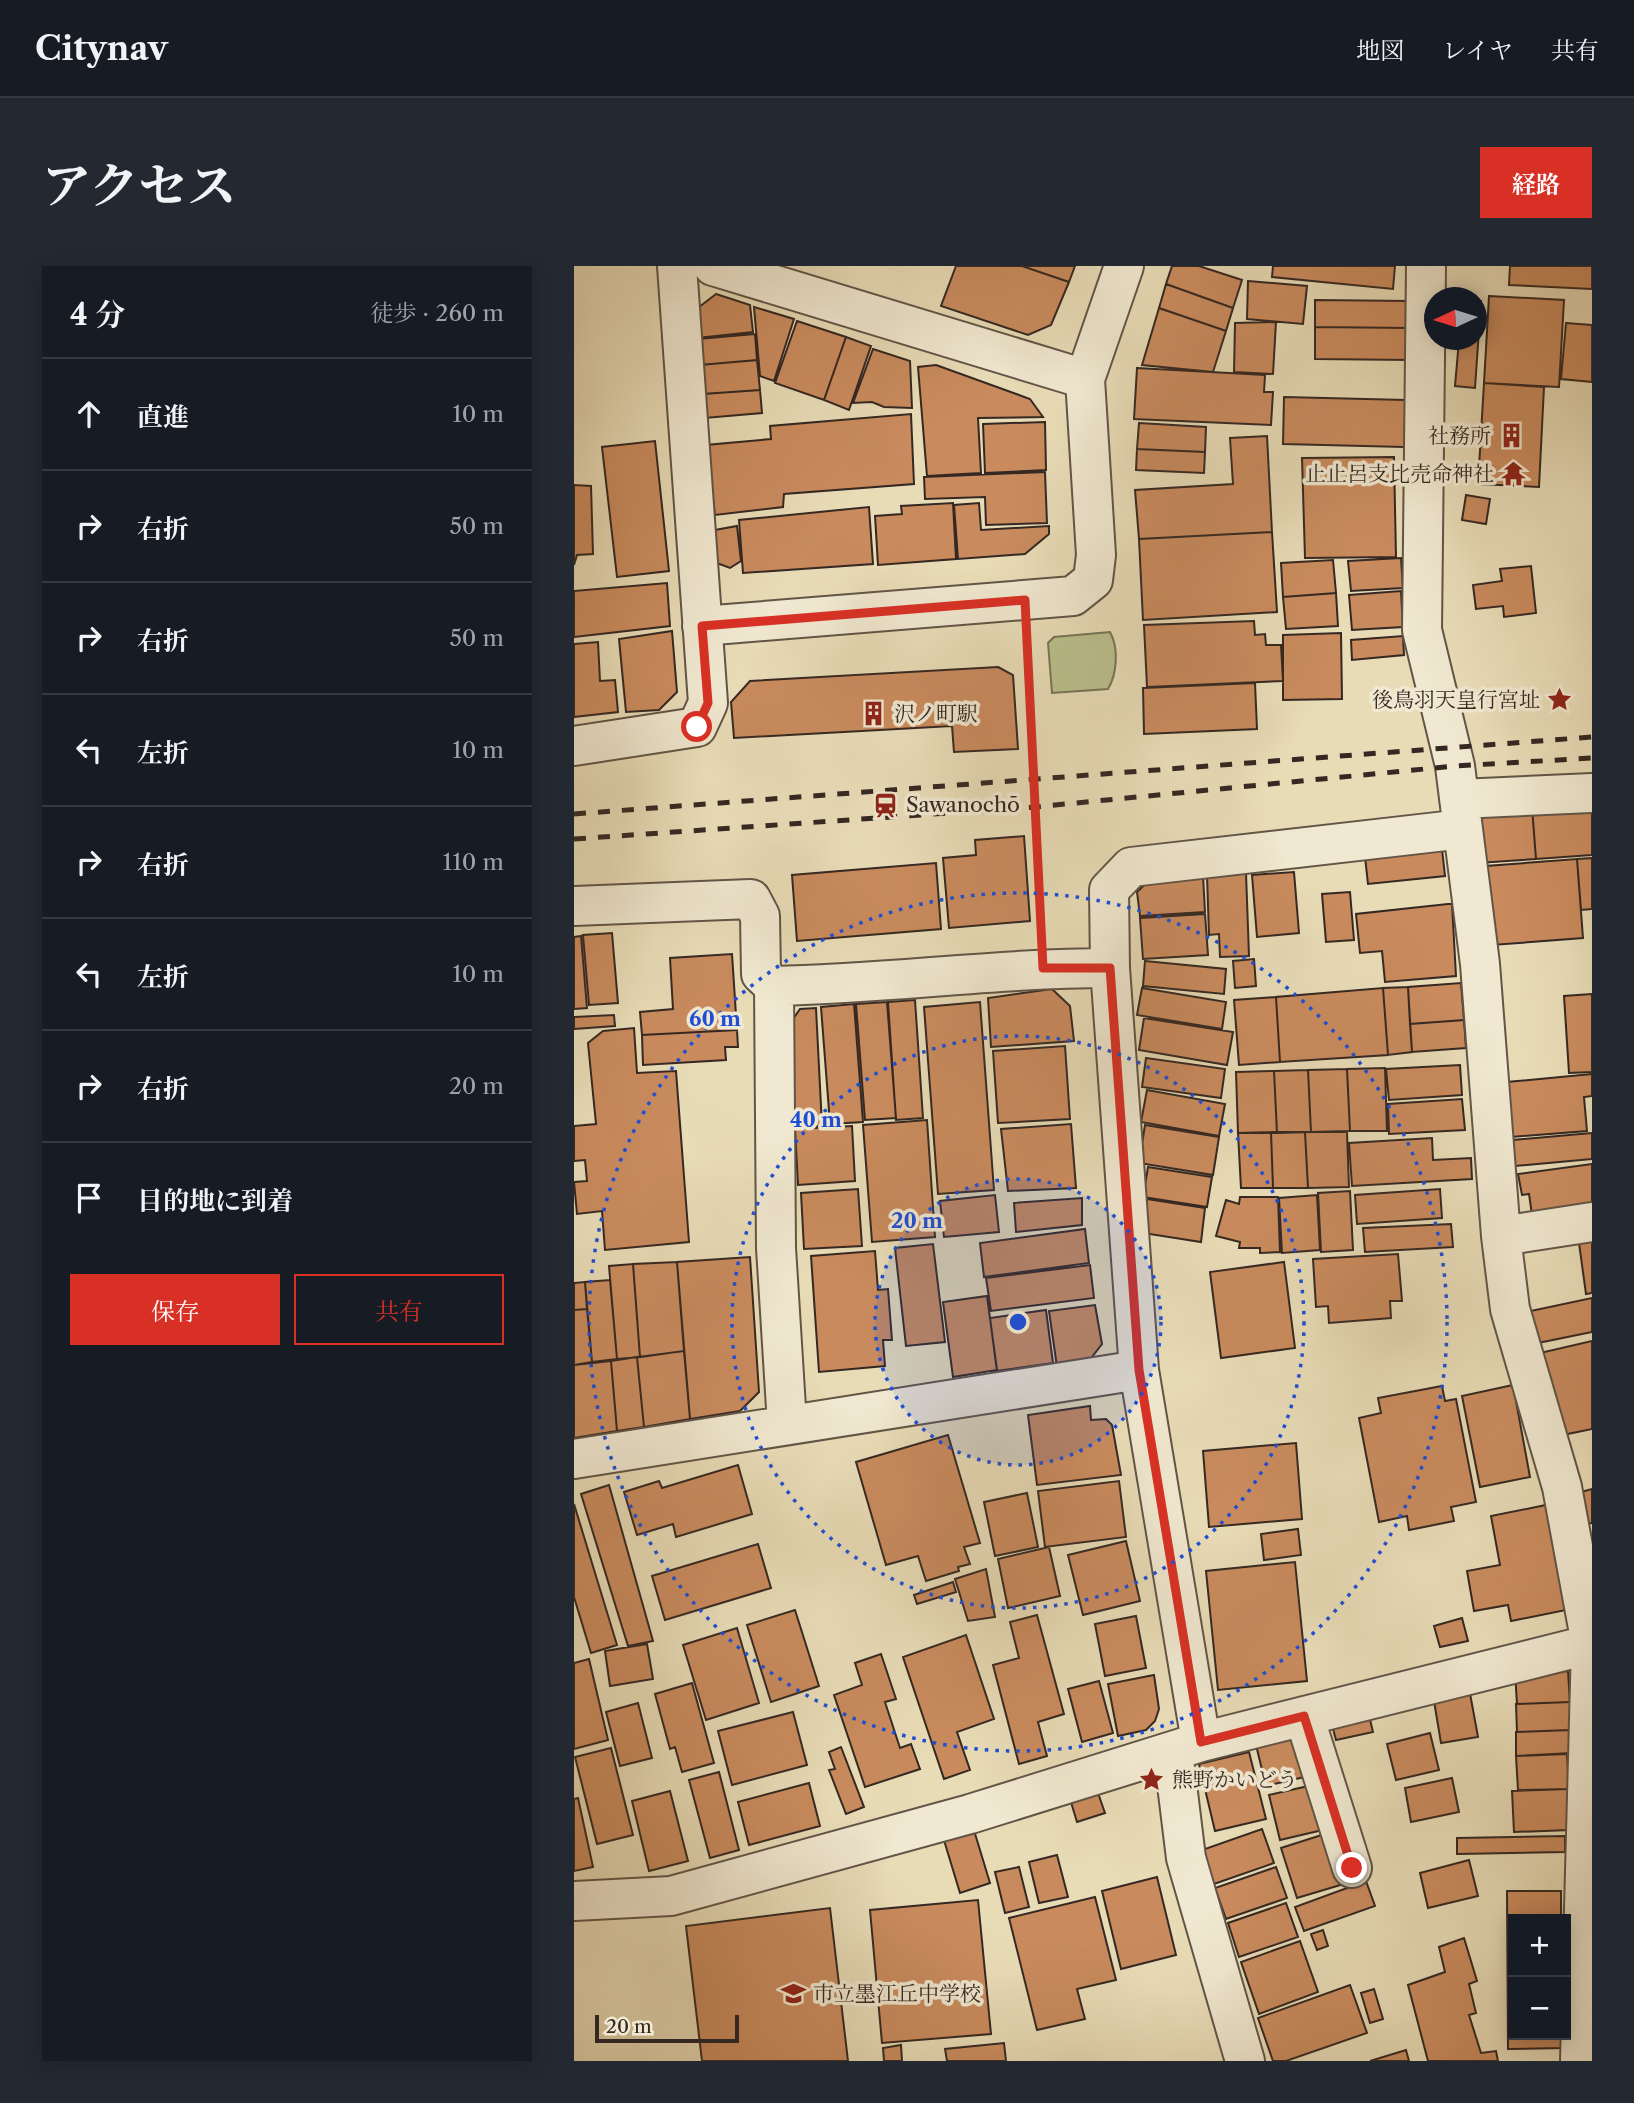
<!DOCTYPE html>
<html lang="ja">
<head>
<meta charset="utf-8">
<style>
  body { margin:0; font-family:"Libre Caslon Text","Noto Serif JP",serif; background:#242831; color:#f1f3f6 }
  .controls { position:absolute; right:21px; bottom:21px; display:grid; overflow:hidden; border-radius:0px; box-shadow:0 4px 18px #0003 }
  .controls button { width:63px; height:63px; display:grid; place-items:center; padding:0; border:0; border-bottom:2px solid #363941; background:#171b24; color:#f1f3f6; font:35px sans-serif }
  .compass { position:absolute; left:850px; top:21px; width:63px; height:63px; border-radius:50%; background:#171b24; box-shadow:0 4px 18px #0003; rotate:266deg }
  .scale { position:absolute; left:21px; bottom:18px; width:144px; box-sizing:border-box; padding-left:7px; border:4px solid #352822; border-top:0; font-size:19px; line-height:24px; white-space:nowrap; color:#352822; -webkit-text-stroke:5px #f0e8d0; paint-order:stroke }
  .stop { position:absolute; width:21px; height:21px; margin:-16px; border:5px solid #d93025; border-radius:50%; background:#fff }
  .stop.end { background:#d93025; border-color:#fff; box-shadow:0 2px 7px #0008 }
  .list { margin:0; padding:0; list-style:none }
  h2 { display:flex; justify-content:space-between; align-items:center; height:91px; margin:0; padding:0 28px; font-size:30px }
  h2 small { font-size:23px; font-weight:400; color:#9ea1a6 }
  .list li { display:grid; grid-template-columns:46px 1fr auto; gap:21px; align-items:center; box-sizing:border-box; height:112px; padding:0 28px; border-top:2px solid #363941 }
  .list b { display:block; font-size:26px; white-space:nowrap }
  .list em { font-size:23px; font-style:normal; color:#9ea1a6 }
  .actions { display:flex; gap:14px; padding:21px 28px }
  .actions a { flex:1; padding:16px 0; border:2px solid #d93025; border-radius:0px; text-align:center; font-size:24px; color:#d93025 }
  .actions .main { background:#d93025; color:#fff }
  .icon { flex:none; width:38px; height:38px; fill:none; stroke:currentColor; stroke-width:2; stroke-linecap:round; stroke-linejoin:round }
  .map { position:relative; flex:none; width:1018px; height:1795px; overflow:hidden; border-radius:0px }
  header { display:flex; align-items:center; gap:42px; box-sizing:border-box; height:98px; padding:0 35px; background:#171b24; border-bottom:2px solid #363941 }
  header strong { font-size:33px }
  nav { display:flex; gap:38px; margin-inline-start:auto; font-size:24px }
  .intro { display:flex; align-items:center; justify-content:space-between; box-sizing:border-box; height:168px; padding:0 42px }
  h1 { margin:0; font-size:49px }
  .button { padding:18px 32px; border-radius:0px; background:#d93025; color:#fff; font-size:24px; font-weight:700 }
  main { display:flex; gap:42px; padding:0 42px }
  aside { flex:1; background:#171b24; border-radius:0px; box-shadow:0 4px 18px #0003 }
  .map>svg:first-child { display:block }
  .green { fill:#b9bf8c; stroke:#777457; stroke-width:2 }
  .building { fill:#c98b5e; stroke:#352822; stroke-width:2 }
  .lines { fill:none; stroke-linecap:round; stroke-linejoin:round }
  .minor-casing { stroke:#625547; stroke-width:42 }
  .path { stroke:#352822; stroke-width:4.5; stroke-dasharray:5 3.5; stroke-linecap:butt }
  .minor { stroke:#f0e8d0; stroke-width:38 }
  .rail { stroke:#352822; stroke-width:5; stroke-dasharray:12 12; stroke-linecap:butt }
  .route { stroke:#d93025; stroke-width:9 }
  .ring { fill:none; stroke:#1d4ed8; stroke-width:3.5; stroke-dasharray:3.5 7 }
  .labels { text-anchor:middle; stroke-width:7; stroke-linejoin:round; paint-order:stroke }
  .poi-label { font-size:21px; fill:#352822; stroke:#f0e8d0; text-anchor:start }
  .centre { fill:#1d4ed8; stroke:#f0e8d0; stroke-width:3.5 }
  .ring-label { font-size:21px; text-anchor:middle; font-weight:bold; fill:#1d4ed8; stroke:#f0e8d0; stroke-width:7; stroke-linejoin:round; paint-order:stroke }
</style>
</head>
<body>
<header>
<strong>Citynav</strong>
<nav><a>地図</a><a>レイヤ</a><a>共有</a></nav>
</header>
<div class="intro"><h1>アクセス</h1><a class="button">経路</a></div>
<main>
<aside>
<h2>4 分<small>徒歩 · 260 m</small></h2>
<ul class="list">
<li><svg class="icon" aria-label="ahead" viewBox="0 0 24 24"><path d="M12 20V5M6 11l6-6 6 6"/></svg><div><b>直進</b></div><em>10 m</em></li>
<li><svg class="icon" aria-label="right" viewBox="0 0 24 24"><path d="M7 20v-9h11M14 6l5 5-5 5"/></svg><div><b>右折</b></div><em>50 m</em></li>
<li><svg class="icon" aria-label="right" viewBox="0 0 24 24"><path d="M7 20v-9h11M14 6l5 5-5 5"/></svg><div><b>右折</b></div><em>50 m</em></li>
<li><svg class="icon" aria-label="left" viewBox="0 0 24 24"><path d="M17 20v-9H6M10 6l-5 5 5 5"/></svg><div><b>左折</b></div><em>10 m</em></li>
<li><svg class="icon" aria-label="right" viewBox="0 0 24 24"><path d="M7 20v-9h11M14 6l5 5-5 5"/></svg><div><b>右折</b></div><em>110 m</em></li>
<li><svg class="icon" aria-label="left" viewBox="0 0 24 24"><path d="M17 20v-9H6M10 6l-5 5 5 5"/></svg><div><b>左折</b></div><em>10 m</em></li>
<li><svg class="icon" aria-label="right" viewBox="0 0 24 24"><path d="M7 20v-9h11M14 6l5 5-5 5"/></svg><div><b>右折</b></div><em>20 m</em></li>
<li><svg class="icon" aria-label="arrive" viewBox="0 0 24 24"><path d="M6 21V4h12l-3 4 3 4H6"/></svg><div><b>目的地に到着</b></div></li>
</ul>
<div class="actions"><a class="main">保存</a><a>共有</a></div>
</aside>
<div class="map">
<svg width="1018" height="1795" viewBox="0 0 1018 1795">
  <rect width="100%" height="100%" fill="#e8dcb7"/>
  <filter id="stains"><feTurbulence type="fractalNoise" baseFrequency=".00286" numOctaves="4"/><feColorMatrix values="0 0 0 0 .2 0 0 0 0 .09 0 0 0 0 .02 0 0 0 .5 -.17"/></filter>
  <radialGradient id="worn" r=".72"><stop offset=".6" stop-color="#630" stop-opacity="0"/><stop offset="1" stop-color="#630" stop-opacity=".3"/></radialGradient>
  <!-- green -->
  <path class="green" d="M536 366C545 382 543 408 534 423L478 427 474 377 480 371Z"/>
  <!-- building -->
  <path class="building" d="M382 0H448L495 16 477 59 454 69 367 40Z
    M448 0H501L495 16Z
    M598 0H625L668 14 659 42 592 18Z
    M699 0H821L819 23 698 11Z
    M936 0H1018V23L935 19Z
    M674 15 733 20 729 58 673 53Z
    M592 18 659 42 652 65 585 42Z
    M142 28 176 39 179 66 123 72 120 45Z
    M915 30 990 34 985 121 910 117Z
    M741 34 836 35V62L741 61Z
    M902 35H907L901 122 881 120 885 74H902Z
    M180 41 220 53 200 115 186 110Z
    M585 42 652 65 639 106 568 99Z
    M223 55 272 71 250 134 201 117Z
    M702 56 699 108 660 106 661 57Z
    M992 57 1018 59V116L987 113Z
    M741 61 836 62V94L741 93Z
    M181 68 183 94 126 99 124 73Z
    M272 71 297 80 275 144 250 134Z
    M299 83 336 95 338 142 310 141 298 136 279 137Z
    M183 94 186 124 129 128 126 99Z
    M362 99 456 133 469 151 404 152 407 207 353 210 344 101Z
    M563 102 691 109 690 126H699L697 159 560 153Z
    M910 117 970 121 965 221 904 218Z
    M186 124 188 147 131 152 129 128Z
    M710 131 832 134 830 181 709 178Z
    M337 148 340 218 210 228 209 241 141 249 132 179 197 173 196 160Z
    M471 156 472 204 411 207 409 158Z
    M565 157 632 161 631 186 563 183Z
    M693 170 698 266 565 273 561 224 659 218 656 172Z
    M81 175 95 305 43 311 28 181Z
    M563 183 631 186 630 207 562 204Z
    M820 191 822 291 731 292 728 192Z
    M471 206 473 257 412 259 411 231 351 233 350 211Z
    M0 219 17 220 19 288 3 289 0 299Z
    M892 229 916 233 912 258 888 254Z
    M379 237 382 293 304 299 301 250 328 248 327 240Z
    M405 237 407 264 475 260V268L451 288 384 293 380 239Z
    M295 241 299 298 169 307 165 254Z
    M163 260 167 295 156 302 140 296 135 265Z
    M698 266 703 346 569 354 565 273Z
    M827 292 829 322 777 325 774 295Z
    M759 294 762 327 709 331 707 297Z
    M957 300 962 347 930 351 929 340 902 343 899 319 928 315 926 303Z
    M93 317 96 360 0 371V325Z
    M827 325 829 361 778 364 775 329Z
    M762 327 764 360 712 363 709 331Z
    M680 355 681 369 691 368 692 379H707L709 415 573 421 570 359Z
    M98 365 103 426 85 444 52 446 45 373Z
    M767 367 768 433 709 434V369Z
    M829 370 830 389 778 394 777 374Z
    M24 376 26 415 41 414 44 446 0 451V378Z
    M424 401 439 409 444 483 380 486 378 460 160 472 157 436 176 415Z
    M681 417 683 463 570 468 569 422Z
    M1018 536V589L962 593 958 541Z
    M958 541 962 593 904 597 901 545Z
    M450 570 456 655 375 662 369 592 402 589 401 574Z
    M868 583 871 610 794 618 791 591Z
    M1018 592V643L1007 644 1003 593Z
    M1003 593 1009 672 918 679 912 600Z
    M362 597 367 663 223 675 218 609Z
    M720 606 725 667 683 671 678 609Z
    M672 607 675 690 646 691 645 668 635 669 633 609Z
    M580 610H629L631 646 566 650 563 626Z
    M776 626 780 674 752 676 748 628Z
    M874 638H878L882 710 811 716 808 685 786 687 782 648Z
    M631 648 634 689 569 693 566 652Z
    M38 667 44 737 15 739 9 669Z
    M7 670 13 742 0 743V671Z
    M158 688 163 764 68 769 66 746 99 743 96 692Z
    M680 693 682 720 661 722 659 695Z
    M571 695 652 703 650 728 569 720Z
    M887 717 890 754 836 758 834 721Z
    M834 721 838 786 814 789 809 722Z
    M568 722 652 736 648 763 563 749Z
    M809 722 814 789 706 796 702 731Z
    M478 723 496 740 500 775 417 781 414 732Z
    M1018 728V806L995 807 990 730Z
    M702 731 706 796 665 799 660 734Z
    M341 734 349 852 322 854 314 736Z
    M313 736 322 852 291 854 282 738Z
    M406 736 420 924 364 928 350 741Z
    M280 738 289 856 256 858 247 741Z
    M242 742 248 860 220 861 212 763 226 743Z
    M40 749 41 760 0 763V751Z
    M570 752 659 766 653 799 565 784Z
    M890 754 892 782 838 786 836 758Z
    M60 762 63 807 102 805 115 976 31 984 28 945 3 948 0 916 13 915 11 894 0 895V860L22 858 14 777 29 765Z
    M163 764 164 781H151L152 794 69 799 68 769Z
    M491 780 496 853 424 857 419 785Z
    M572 792 651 803 647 832 568 821Z
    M886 799 888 829 815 834 812 803Z
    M811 802 813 865H776L773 803Z
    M773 803 776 865 737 866 734 804Z
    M734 804 737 866 703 867 700 805Z
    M700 805 703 867H664L662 806Z
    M1018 808V830L1010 831 1013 865 937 871 933 816Z
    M573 824 651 838 645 870 567 856Z
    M888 833 891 864 815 868 814 838Z
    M353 854 361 971 298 976 289 859Z
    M497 858 502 922 434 925 427 863Z
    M571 859 645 871 639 909 565 897Z
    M278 860 281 915 224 919 221 863Z
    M697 866 699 922H667L664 867Z
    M697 866H731L734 922H699Z
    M731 866H773L775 921 734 922Z
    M1018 867V893L941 900 939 874Z
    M858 872 859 894 897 892 898 913 778 920 775 877Z
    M1018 898V941L958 949 955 928 948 929 944 908Z
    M574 901 638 911 633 941 569 931Z
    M284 923 288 980 230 983 227 927Z
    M866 923 868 952 783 958 781 929Z
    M776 925 779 984 747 986 744 927Z
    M421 929 425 966 370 971 366 935Z
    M743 929 746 984 708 987 705 932Z
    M666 931H704L706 986 686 987V982H665L666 976 642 970 652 934 665 938Z
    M508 932V959L442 966 440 937Z
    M573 933 631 942 627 976 569 967Z
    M877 958 879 981 791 986 789 962Z
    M511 963 515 997 410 1011 406 977Z
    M1018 975V1027L1012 1028 1005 977Z
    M359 978 371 1076 332 1080 321 982Z
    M301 985 304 1024 314 1023 318 1074H309L311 1100 245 1106 237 990Z
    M824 988 828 1035H816L817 1052 755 1057 754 1040 742 1041 739 993Z
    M176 991 185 1126 166 1145 116 1153 103 996Z
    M103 996 110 1085 66 1091 59 998Z
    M710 996 721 1082 647 1092 636 1006Z
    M59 998 66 1091 43 1093 35 1000Z
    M516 999 520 1032 417 1045 412 1012Z
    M36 1014 43 1093 18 1096 11 1016Z
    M11 1016 13 1043 0 1044V1017Z
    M413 1030 423 1104 379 1111 369 1036Z
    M1018 1032V1066L959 1078 952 1046Z
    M521 1039 528 1078 514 1096 483 1101 475 1045Z
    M13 1043 18 1096 0 1099V1044Z
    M472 1044 479 1097 423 1105 416 1052Z
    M1018 1075V1163L984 1170 966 1087Z
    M110 1085 116 1153 70 1161 63 1091Z
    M63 1091 70 1161 43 1165 37 1095Z
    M37 1095 43 1165 0 1172V1099Z
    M939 1119 956 1211 906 1221 888 1130Z
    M868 1120 871 1135 882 1133 902 1236 877 1241 880 1255 835 1264 833 1250 805 1256 785 1152 807 1147 804 1132Z
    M516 1140 517 1154 532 1153 538 1159 547 1209 463 1219 454 1149Z
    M374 1169 406 1277 390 1281 396 1298 384 1301 385 1305 352 1315 344 1290 312 1299 282 1196Z
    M722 1177 728 1253 635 1261 629 1185Z
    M164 1199 178 1248 102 1271 99 1258 63 1269 50 1226 85 1215 88 1222Z
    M545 1215 552 1271 471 1281 464 1225Z
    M35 1219 79 1375 54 1380 7 1228Z
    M1018 1223V1257L1008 1259 1000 1228Z
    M453 1227 464 1281 421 1290 410 1236Z
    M0 1238 43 1379 17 1387 0 1331Z
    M972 1239 992 1344 937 1355 934 1339 900 1345 893 1305 926 1299 917 1250Z
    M724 1263 727 1289 690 1294 687 1268Z
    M552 1275 566 1335 509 1349 494 1289Z
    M184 1278 197 1322 91 1354 78 1310Z
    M475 1281 486 1330 434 1342 424 1293Z
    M721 1296 733 1415 644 1424 632 1305Z
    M412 1303 421 1351 394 1355 381 1313Z
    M379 1316 382 1326 343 1338 340 1329Z
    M221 1344 245 1420 197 1436 173 1359Z
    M463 1349 490 1448 464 1456 473 1490 445 1498 419 1399 445 1392 436 1356Z
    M562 1350 572 1402 531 1410 521 1358Z
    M888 1352 894 1375 866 1381 860 1360Z
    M163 1362 185 1437 132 1454 109 1379Z
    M392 1369 420 1453 383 1466 396 1504 370 1513 329 1391Z
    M73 1378 79 1413 36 1420 31 1385Z
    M307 1388 322 1433 311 1436 326 1482 337 1478 346 1503 291 1521 260 1429 288 1419 281 1397Z
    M15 1393 34 1474 0 1483V1397Z
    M994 1405 996 1436 943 1438 941 1406Z
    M580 1409 585 1443 581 1455 572 1464 544 1470 534 1418Z
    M525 1415 539 1467 508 1476 494 1423Z
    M118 1417 140 1497 108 1506 101 1481 96 1483 81 1428Z
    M895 1422 904 1471 867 1477 859 1429Z
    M996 1436V1464L943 1466 942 1438Z
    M64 1437 78 1492 46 1500 32 1446Z
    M794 1445 799 1466 762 1474 757 1455Z
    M219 1446 233 1499 158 1519 144 1465Z
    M996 1464 998 1487 942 1490V1466Z
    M856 1467 865 1504 822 1514 813 1478Z
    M715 1470 739 1509 692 1520 681 1475Z
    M267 1481 290 1541 272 1548 255 1504 261 1503 255 1486Z
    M37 1482 59 1569 23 1578 1 1491Z
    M675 1486 692 1553 641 1565 625 1498Z
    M993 1488 995 1523 944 1524 942 1490Z
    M145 1506 165 1584 136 1592 115 1514Z
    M878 1512 885 1546 837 1556 831 1522Z
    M235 1517 246 1560 175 1579 164 1536Z
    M743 1518 753 1563 706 1574 695 1529Z
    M995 1523 996 1564 940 1566 938 1525Z
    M523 1524 531 1547 503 1556 496 1533Z
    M96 1525 114 1595 75 1605 58 1535Z
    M4 1532 19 1601 0 1605V1533Z
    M399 1561 416 1617 386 1627 369 1571Z
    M688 1563 700 1597 640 1618 628 1584Z
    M757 1566 773 1617 723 1632 707 1582Z
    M991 1570V1586L883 1588V1572Z
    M483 1589 494 1631 465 1637 455 1596Z
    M895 1594 904 1630 854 1642 846 1607Z
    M445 1601 455 1641 431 1647 421 1606Z
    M702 1601 713 1632 652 1653 641 1622Z
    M583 1611 602 1689 547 1703 528 1625Z
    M792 1615 801 1640 730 1665 721 1641Z
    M933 1625H987V1653H939V1769H988V1782L934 1783Z
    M521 1631 542 1714 503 1723 511 1753 463 1764 435 1652Z
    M404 1634 417 1768 308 1777 296 1644Z
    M712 1637 724 1671 665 1691 654 1657Z
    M256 1642 274 1795H128L112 1660Z
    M749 1664 754 1680 743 1684 737 1668Z
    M890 1672 903 1715 895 1718 902 1747 895 1749 907 1787 922 1785 924 1795H854L834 1719 871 1706 865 1681Z
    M726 1675 744 1726 685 1748 667 1696Z
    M776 1719 793 1767 712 1795H699L684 1752Z
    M800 1723 809 1753 796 1757 787 1727Z
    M430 1777 432 1795H373L371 1783Z
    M327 1779 328 1795H310L309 1782Z
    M832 1784 835 1795H796Z"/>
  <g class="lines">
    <defs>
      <path id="minor" d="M139 0 511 113
        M852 0 848 364 881 500 906 698 927 970 936 1043 988 1221 1017 1378 1006 1795
        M128 360 499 330 519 314 522 289 511 113 550 0
        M0 480 123 461 134 437 103 0
        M885 533 1018 527
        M0 640 177 633 186 650 187 708 200 720C313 718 424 702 536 702L535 624 557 601 889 563
        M536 702 565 1104 627 1476
        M200 720 202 982 213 1158
        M927 970 1018 956
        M0 1193 565 1104
        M730 1450 778 1602
        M599 1486 612 1592 671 1795
        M0 1635 97 1630 396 1548 627 1476 1018 1378"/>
    </defs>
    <!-- minor casing -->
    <use href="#minor" class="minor-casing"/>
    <!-- path -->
    <path class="path" d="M453 376 467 661"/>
    <!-- minor -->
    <use href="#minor" class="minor"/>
    <!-- rail -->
    <path class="rail" d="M0 548 1018 471
      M0 573 461 541 881 500 1018 492"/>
  </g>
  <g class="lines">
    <!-- route -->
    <path class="route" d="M123 461 134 437 128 360 451 334 469 702H536L565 1104 627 1476 730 1450 778 1602"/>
  </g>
  <!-- distance rings -->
  <circle cx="444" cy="1056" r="143" fill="#1d4ed8" fill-opacity=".12"/>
  <g class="ring">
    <circle cx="444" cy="1056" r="143"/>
    <circle cx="444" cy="1056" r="286"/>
    <circle cx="444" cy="1056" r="429"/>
  </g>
  <!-- icons -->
  <defs>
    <symbol id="building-bare" viewBox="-9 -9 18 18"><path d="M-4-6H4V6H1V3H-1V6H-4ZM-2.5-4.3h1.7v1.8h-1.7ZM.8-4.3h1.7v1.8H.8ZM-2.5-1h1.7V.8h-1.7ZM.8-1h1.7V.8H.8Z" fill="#8f2418" stroke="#f0e8d0" stroke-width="2.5" paint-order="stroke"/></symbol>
    <symbol id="temple-bare" viewBox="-9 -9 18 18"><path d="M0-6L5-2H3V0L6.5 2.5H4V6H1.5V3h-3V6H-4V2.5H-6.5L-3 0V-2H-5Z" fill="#8f2418" stroke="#f0e8d0" stroke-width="2.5" paint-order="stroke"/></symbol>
    <symbol id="sight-bare" viewBox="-9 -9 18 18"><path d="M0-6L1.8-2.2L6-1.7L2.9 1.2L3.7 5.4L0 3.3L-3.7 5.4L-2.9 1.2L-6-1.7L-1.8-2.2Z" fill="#8f2418" stroke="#f0e8d0" stroke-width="2.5" paint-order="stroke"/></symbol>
    <symbol id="station-bare" viewBox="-9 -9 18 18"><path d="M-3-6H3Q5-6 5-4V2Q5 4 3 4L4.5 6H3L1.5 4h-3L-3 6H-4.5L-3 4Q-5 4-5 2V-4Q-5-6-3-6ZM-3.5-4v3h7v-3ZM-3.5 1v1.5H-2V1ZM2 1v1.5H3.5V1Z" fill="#8f2418" stroke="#f0e8d0" stroke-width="2.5" paint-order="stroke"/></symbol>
    <symbol id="school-bare" viewBox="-9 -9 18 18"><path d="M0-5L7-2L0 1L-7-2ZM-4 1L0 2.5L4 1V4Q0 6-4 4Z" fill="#8f2418" stroke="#f0e8d0" stroke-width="2.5" paint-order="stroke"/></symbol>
  </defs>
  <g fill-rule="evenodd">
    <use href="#building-bare" x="920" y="152" width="35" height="35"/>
    <use href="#temple-bare" x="922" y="190" width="35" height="35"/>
    <use href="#sight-bare" x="968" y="416" width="35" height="35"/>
    <use href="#building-bare" x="282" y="430" width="35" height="35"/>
    <use href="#station-bare" x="294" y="522" width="35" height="35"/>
    <use href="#sight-bare" x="560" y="1496" width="35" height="35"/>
    <use href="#school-bare" x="202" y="1710" width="35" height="35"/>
  </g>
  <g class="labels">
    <!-- poi labels -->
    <g class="poi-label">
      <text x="917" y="177" text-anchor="end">社務所</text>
      <text x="920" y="215" text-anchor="end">止止呂支比売命神社</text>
      <text x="966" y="441" text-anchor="end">後鳥羽天皇行宮址</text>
      <text x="320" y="455">沢ノ町駅</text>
      <text x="332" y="546">Sawanochō</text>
      <text x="598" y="1521">熊野かいどう</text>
      <text x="239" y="1735">市立墨江丘中学校</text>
    </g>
  </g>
  <circle cx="444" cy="1056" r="10" class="centre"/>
  <g class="ring-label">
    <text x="141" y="760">60 m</text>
    <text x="242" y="861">40 m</text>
    <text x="343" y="962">20 m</text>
  </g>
  <rect width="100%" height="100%" filter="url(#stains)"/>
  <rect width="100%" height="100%" fill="url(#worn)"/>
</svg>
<div class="controls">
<button>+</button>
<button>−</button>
</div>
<svg class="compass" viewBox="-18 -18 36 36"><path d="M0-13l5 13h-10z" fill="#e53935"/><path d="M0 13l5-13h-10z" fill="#9ea1a6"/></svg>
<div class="scale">20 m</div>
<div class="stop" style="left:123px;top:461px"></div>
<div class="stop end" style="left:778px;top:1602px"></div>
</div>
</main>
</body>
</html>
